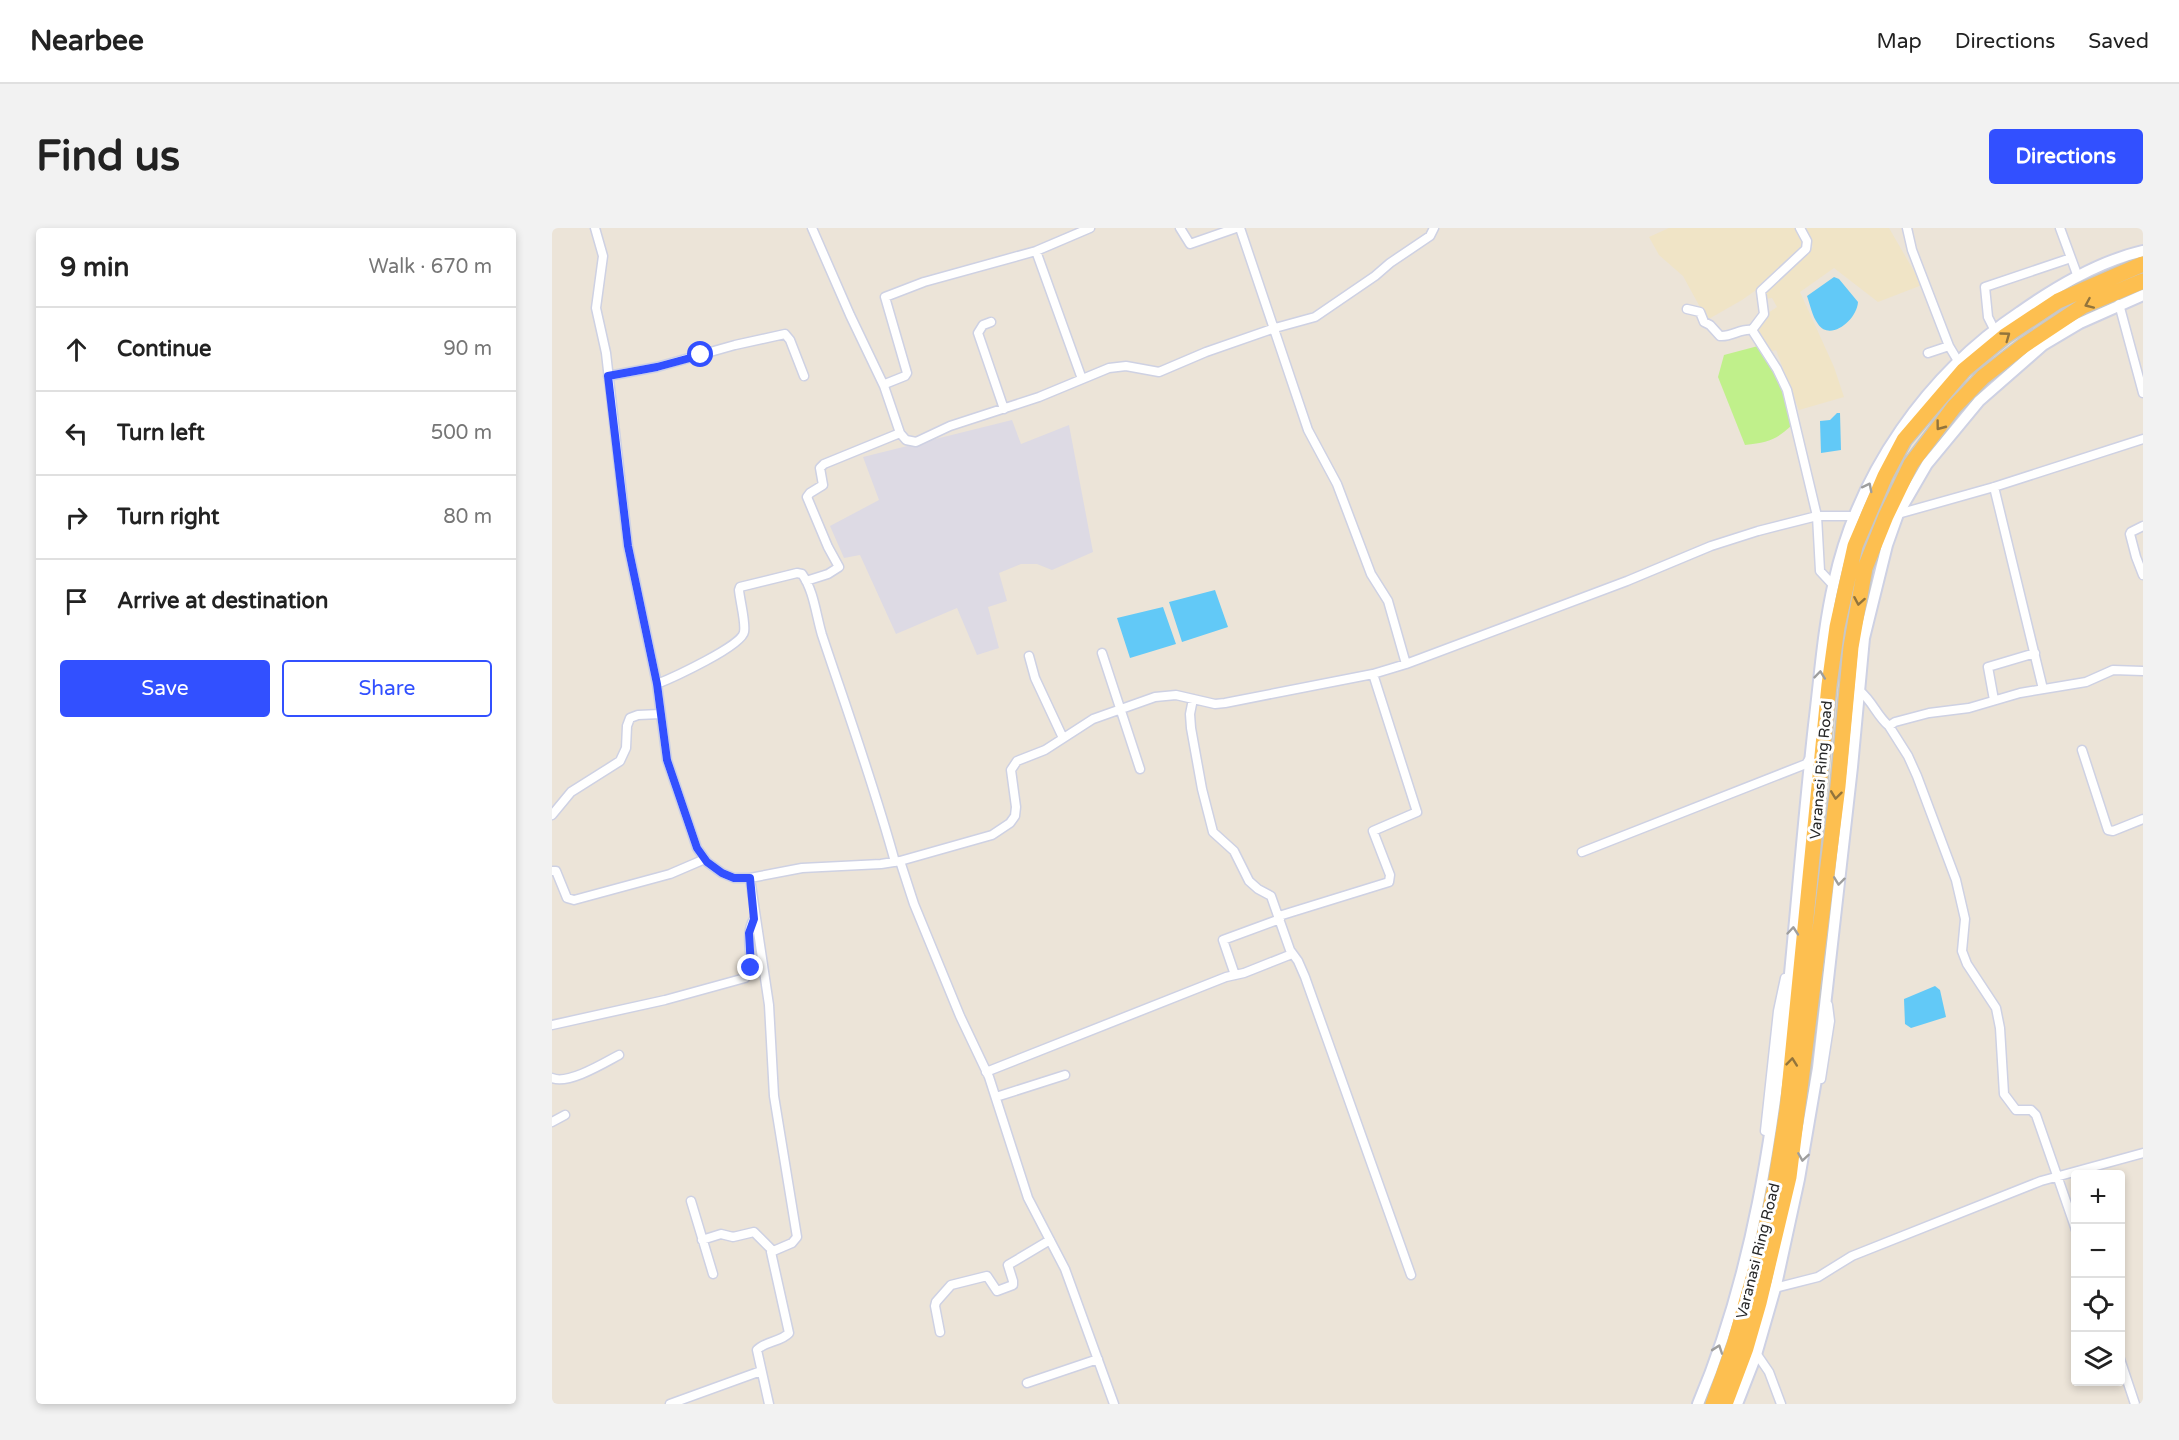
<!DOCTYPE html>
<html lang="en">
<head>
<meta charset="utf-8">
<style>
  body { margin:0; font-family:"Varela Round",sans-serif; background:#f2f2f2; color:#222 }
  .controls { position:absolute; right:18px; bottom:18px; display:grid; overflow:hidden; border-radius:6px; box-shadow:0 3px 9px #0003 }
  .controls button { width:54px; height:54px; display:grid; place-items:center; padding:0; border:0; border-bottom:2px solid #e0e0e0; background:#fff; color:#222; font:30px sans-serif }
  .stop { position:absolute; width:18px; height:18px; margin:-14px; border:4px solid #3250ff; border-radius:50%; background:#fff }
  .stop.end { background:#3250ff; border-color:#fff; box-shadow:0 2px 6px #0008 }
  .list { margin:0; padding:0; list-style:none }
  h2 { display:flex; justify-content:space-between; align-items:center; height:78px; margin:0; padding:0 24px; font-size:26px }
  h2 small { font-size:20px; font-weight:400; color:#767676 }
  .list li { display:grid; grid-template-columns:39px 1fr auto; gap:18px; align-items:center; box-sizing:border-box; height:84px; padding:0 24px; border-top:2px solid #e0e0e0 }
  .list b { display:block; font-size:22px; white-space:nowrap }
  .list em { font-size:20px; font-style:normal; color:#767676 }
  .actions { display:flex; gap:12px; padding:18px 24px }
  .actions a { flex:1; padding:14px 0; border:2px solid #3250ff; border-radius:6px; text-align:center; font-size:21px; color:#3250ff }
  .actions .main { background:#3250ff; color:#fff }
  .icon { flex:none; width:33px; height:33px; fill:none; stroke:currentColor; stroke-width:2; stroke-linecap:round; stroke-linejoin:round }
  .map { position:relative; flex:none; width:1591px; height:1176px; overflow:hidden; border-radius:6px }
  header { display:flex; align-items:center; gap:36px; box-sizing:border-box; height:84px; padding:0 30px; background:#fff; border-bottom:2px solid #e0e0e0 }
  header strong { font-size:28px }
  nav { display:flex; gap:33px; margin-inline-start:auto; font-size:21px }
  .intro { display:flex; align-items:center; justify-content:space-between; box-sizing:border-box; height:144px; padding:0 36px }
  h1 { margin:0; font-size:42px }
  .button { padding:15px 27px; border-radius:6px; background:#3250ff; color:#fff; font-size:21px; font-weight:700 }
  main { display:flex; gap:36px; padding:0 36px }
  aside { flex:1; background:#fff; border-radius:6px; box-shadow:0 3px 9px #0003 }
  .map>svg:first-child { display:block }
  .industrial { fill:#dddae4 }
  .education { fill:#f0e4c6 }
  .pitch { fill:#c0f08b }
  .water { fill:#62c9f7 }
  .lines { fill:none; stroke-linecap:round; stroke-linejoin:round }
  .minor-casing { stroke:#ced1e3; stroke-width:11 }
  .tertiary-casing { stroke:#ced1e3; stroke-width:14 }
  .trunk-casing { stroke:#c7c7c7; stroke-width:18 }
  .minor { stroke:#fff; stroke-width:8 }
  .tertiary { stroke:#fff; stroke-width:10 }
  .trunk { stroke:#fdbf50; stroke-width:15 }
  .oneway { stroke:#92743c }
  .oneway2 { stroke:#9e9e9e }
  .route { stroke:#3250ff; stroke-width:8 }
  .labels { text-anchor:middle; stroke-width:6; stroke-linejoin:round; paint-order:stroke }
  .street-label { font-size:15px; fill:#282828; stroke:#fff }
</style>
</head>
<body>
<header>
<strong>Nearbee</strong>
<nav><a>Map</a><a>Directions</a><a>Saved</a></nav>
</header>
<div class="intro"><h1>Find us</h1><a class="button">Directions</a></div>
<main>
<aside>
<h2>9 min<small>Walk · 670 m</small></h2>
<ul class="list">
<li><svg class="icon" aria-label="ahead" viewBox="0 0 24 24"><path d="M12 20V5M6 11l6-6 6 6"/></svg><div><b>Continue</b></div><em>90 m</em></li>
<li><svg class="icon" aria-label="left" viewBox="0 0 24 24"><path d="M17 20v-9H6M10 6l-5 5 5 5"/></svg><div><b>Turn left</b></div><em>500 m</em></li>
<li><svg class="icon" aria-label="right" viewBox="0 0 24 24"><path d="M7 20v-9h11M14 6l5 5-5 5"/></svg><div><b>Turn right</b></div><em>80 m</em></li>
<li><svg class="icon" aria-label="arrive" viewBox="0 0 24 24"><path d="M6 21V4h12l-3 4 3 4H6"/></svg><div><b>Arrive at destination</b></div></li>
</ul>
<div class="actions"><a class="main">Save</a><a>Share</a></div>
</aside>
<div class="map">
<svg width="1591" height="1176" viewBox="0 0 1591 1176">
  <rect width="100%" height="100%" fill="#ece4d8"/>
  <!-- industrial -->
  <path class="industrial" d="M460 192 469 216 517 197 541 324 500 342 485 336H469L447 345 455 373 436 379 447 420 425 427 405 380 344 406 308 327 292 330 278 298 327 272 311 229Z"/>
  <!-- education -->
  <path class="education" d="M1117 0H1246L1254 15 1252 20 1214 55 1190 72 1155 92 1131 48 1107 27 1097 9Z
    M1252 0H1337L1370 57 1326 74 1282 40 1248 64 1282 139 1292 169 1247 182 1224 122 1217 124 1206 100 1216 85 1225 79 1220 70 1212 71 1214 62 1261 19Z"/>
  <!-- pitch -->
  <path class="pitch" d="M1206 118 1225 145 1240 197C1223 213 1216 214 1193 217L1166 149 1172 127Z"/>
  <!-- water -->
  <path class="water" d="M1282 49 1287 51 1306 74C1305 92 1278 114 1266 96 1260 88 1258 76 1255 68Z
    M1285 185H1288L1289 222 1269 225 1268 193 1278 192Z
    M663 362 676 399 630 414 617 374Z
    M611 379 624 416 578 430 565 390Z
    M1383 758 1388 762 1394 789 1359 800 1353 796 1352 771Z"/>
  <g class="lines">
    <defs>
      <path id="minor" d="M43 0 51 28 44 80 54 125 76 318 105 456 115 532 145 620 155 634 170 645 182 650H198L250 640 329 636 348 633 440 607 458 595 463 588 464 579 459 542 465 533 493 522 541 491 603 469 624 467 663 476 673 475 821 446 854 436 1075 353 1159 318 1206 303 1265 288H1303
        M260 0 298 87 332 158
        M628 0 638 16 684 0
        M688 0 756 202 785 256 819 346 836 373 854 436
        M1248 0 1255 13 1254 21 1209 63 1212 86 1200 102 1225 141 1235 162 1265 288 1268 343 1281 357
        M1355 0 1360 22 1397 118
        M1508 0 1526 49
        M484 23 530 151
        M1567 76 1591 165
        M1135 81 1148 84 1152 94 1158 97 1168 108C1180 109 1189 100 1200 102
        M439 94 431 97 426 105 452 181
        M1442 101 1436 89 1433 59 1519 30
        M1376 125 1397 118 1406 133
        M56 148 105 139 183 117 233 106 238 112 252 148
        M348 205 332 158 333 156 353 148 355 145 333 69 372 54 484 23 538 0
        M1442 259 1491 461
        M1346 286 1442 259 1591 211
        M1591 298 1579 304 1578 306 1584 329 1591 347
        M254 353 276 346 287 339 276 319 255 269 258 265 271 257 268 240 272 236 348 205 354 212 364 214 398 198 487 169 557 140 574 138 607 144 654 124 723 100 763 89 823 48 838 35 878 8 882 0
        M550 425 588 541
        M477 428 483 450 511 510
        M105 456C120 450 190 418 192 404 194 395 188 373 187 362L188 359 245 345 250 346C262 363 264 387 270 407 295 482 322 557 343 634
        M1308 463C1321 474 1325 488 1337 498
        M641 471 638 486 639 500 650 561 661 604 682 623 697 653 706 661 719 668 738 722 746 733 753 749 859 1047
        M1442 472 1436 439 1483 425
        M1530 522 1556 602 1561 603 1591 591
        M0 587 19 564 68 533 74 520 75 498 78 490 86 487 108 486
        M1030 624 1254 536 1258 530
        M348 633 362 676 408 788 437 849 476 970 513 1041 562 1176
        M0 643H4L15 670 22 672 118 646 153 631
        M198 650 217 777 222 868 245 1009 240 1015 219 1024 237 1105C229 1114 213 1113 205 1122L217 1176
        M727 688 837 654 838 647 821 603 865 584 821 446
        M683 747 671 712 728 691
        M0 797 113 772 193 750C206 737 190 710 202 691
        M434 844 674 749 692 745 740 726
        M0 850C16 857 52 835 67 827
        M1269 851 1278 793 1276 777
        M444 869 513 847
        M0 894 13 887
        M1213 903 1226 783 1233 750
        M139 973 161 1046
        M1524 1002 1484 887 1479 882H1464L1452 866 1448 800 1444 780 1415 736 1410 723 1413 691 1404 652 1365 548 1356 528 1337 498 1343 494 1377 485 1417 480 1468 465 1534 454 1561 442 1591 443
        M150 1012 169 1006 181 1009 202 1004 220 1022
        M1223 1060 1266 1049 1300 1028 1489 953 1591 925
        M388 1104 383 1078 384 1074 399 1057 435 1048 445 1063 461 1057V1053L456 1037 498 1012
        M1204 1125 1217 1144 1229 1176
        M1568 1131 1583 1176
        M475 1155 546 1131
        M118 1176 209 1143"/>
      <path id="tertiary" d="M1146 1176C1201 1046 1221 905 1236 766 1245 676 1252 587 1262 497 1268 449 1271 401 1282 354 1306 245 1375 146 1468 84 1505 58 1547 33 1591 23
        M1185 1176 1203 1130 1224 1057 1247 951 1266 840 1300 539 1312 410 1335 317 1346 286 1375 236 1427 173 1491 117 1528 95 1591 67"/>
      <path id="trunk" d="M1161 1176 1182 1117 1208 1026 1223 958 1235 882 1277 457 1285 399 1303 318 1333 248 1352 212 1412 142 1453 108 1506 73 1591 36
        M1173 1176 1194 1120 1207 1075 1237 949 1286 558 1299 419 1313 340 1334 288 1359 236 1402 179 1431 149 1471 118 1531 78 1591 53"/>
    </defs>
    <!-- minor casing -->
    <use href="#minor" class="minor-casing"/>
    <!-- tertiary casing -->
    <use href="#tertiary" class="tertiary-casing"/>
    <!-- trunk casing -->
    <use href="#trunk" class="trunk-casing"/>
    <!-- minor -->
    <use href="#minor" class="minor"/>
    <!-- tertiary -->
    <use href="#tertiary" class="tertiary"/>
    <!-- trunk -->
    <use href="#trunk" class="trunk"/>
  </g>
  <!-- one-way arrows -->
  <defs><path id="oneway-chevron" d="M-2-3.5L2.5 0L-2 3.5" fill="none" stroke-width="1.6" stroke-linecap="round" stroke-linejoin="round" transform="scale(1.5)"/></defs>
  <g class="oneway">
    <use href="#oneway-chevron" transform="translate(1537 76) rotate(156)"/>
    <use href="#oneway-chevron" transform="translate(1454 108) rotate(-36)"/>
    <use href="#oneway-chevron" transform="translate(1388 198) rotate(127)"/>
    <use href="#oneway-chevron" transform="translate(1307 373) rotate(100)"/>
    <use href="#oneway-chevron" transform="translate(1284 567) rotate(97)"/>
    <use href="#oneway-chevron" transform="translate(1240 834) rotate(-84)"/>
  </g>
  <g class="oneway2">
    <use href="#oneway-chevron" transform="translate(1316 259) rotate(-63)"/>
    <use href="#oneway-chevron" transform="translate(1268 447) rotate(-84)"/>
    <use href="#oneway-chevron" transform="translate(1287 653) rotate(97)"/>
    <use href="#oneway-chevron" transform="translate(1241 703) rotate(-85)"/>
    <use href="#oneway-chevron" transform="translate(1251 929) rotate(99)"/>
    <use href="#oneway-chevron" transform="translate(1166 1121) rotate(-71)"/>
  </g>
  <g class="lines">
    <!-- route -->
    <path class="route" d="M149 127 105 139 56 148 76 318 105 456 115 532 145 620 155 634 170 645 182 650H198L202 691 197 705 199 740"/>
  </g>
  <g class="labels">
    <!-- street labels -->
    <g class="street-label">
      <text transform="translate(1269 542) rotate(-85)" y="5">Varanasi Ring Road</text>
      <text transform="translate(1206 1023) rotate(-76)" y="5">Varanasi Ring Road</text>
    </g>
  </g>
</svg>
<div class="controls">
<button>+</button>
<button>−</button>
<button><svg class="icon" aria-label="locate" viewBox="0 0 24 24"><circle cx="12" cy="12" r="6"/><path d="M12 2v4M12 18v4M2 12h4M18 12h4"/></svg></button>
<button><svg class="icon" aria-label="layers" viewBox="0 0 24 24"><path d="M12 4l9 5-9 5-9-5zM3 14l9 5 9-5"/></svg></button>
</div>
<div class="stop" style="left:149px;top:127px"></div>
<div class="stop end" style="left:199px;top:740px"></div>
</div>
</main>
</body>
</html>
